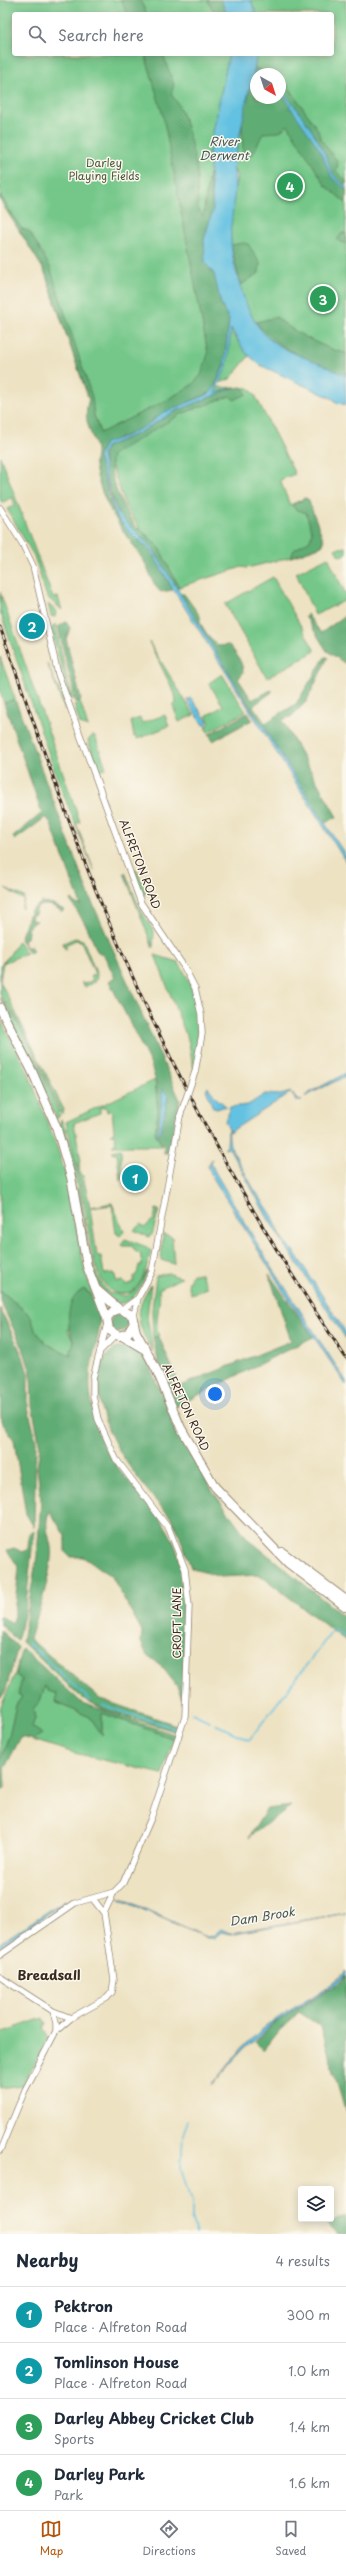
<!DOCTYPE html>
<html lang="en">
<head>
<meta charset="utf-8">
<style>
  body { margin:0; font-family:"Playpen Sans",sans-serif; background:#f2f2f3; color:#1f2937 }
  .controls { position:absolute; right:12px; bottom:12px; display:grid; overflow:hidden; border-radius:4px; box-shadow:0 2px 10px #0003 }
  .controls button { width:36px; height:36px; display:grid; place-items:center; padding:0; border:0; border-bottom:1px solid #e0e1e3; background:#fff; color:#1f2937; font:20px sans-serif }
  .compass { position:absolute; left:250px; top:68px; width:36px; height:36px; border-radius:50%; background:#fff; box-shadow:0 2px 10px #0003; rotate:141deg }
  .you { position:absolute; left:215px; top:1394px; width:14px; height:14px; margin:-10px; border:3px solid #fff; border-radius:50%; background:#1a73e8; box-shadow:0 0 0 6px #1a73e833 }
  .badge { display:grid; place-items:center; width:26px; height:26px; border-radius:50%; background:#b45309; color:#fff; font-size:13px; font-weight:700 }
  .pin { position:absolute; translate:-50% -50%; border:2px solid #fff; box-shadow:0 1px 4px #0006 }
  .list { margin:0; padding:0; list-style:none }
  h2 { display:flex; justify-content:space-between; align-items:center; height:52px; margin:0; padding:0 16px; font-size:17px }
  h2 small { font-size:13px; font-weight:400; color:#747a83 }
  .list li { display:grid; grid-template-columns:26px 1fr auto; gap:12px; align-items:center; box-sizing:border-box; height:56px; padding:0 16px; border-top:1px solid #e0e1e3 }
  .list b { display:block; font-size:15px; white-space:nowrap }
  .list p { margin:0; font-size:13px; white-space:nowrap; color:#747a83 }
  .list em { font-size:13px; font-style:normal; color:#747a83 }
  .icon { flex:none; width:22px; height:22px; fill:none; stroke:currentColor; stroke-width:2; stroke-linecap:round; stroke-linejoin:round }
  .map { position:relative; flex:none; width:346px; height:2234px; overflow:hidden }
  .search { position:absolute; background:#fff; box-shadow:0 2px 10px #0003; left:12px; right:12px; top:12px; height:44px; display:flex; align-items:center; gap:10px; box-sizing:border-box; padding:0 14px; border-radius:4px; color:#747a83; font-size:15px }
  .sheet { height:276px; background:#fff }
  nav { display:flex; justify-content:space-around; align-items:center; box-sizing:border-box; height:56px; border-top:1px solid #e0e1e3; background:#fff; font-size:11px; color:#747a83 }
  nav a { display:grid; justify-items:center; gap:2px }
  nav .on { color:#b45309 }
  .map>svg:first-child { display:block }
  .green { fill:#75c789; stroke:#587854; fill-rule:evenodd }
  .forest { fill:#60ac75; stroke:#4e6b4a }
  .water { fill:#63c1e1; stroke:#4f7680 }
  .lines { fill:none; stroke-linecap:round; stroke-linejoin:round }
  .stream { stroke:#63c1e1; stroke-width:1.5 }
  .minor-casing { stroke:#948670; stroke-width:7 }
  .highway-casing { stroke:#948670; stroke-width:10 }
  .minor { stroke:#fff; stroke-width:5.5 }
  .highway { stroke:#fff; stroke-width:8 }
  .rail-casing { stroke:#3b2a1e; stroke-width:3 }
  .rail { stroke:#fbf7ec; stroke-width:1.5; stroke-dasharray:4.5; stroke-linecap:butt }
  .minor-bridge-casing { stroke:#948670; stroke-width:7; stroke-linecap:butt }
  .minor-bridge { stroke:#fff; stroke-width:5.5 }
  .labels { text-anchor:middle; stroke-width:3; stroke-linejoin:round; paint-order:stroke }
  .park-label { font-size:11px; fill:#4c593e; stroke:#fbf7ec }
  .street-label { font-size:11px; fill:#3b2a1e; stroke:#fbf7ec }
  .water-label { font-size:12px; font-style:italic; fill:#475758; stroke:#fbf7ec }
  .quarter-label { font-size:13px; font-weight:bold; fill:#3b2a1e; stroke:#fbf7ec }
</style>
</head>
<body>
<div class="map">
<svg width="346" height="2234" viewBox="0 0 346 2234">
  <rect width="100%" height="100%" fill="#fbf7ec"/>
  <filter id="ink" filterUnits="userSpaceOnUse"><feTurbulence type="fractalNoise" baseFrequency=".025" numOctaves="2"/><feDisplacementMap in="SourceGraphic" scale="8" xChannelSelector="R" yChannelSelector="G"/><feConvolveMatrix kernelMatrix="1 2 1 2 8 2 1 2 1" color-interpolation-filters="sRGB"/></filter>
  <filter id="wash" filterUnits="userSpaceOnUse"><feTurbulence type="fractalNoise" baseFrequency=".012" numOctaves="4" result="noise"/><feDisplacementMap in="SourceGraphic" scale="16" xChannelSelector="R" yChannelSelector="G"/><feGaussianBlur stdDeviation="0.9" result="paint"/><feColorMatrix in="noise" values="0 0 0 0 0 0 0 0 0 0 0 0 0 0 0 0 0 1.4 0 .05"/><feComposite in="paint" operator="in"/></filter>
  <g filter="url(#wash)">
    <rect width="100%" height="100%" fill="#ede2c2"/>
    <!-- green -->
    <path class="green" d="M0 0H221L227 14H14V54H229L209 152 212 191 204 237 221 304 234 336 249 356 230 379 210 387 249 388 255 395 295 474 280 480 290 505 305 498 324 542 322 546 291 557 247 568 242 567 179 587 158 546 139 528 125 505 44 270 0 200Z
      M251 0H346V376C321 363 292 356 270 339 247 321 233 274 231 245 229 223 233 198 237 176L233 168 257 54H332V14H256ZM256 74H280V98H256Z
      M0 456 53 598 58 597 62 610 47 597 34 556 7 509 15 505 12 497 2 503 0 499Z
      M346 547V554L339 556 335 549Z
      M328 557 346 595V600L315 615 296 573Z
      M273 577 315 651 267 678 225 604Z
      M0 592 80 822 76 823 94 871 56 775 0 611Z
      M48 604 56 611 55 617 51 616Z
      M55 624 68 683 74 700 69 696 51 629Z
      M149 642 194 715 179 722 173 706 176 703 175 694Z
      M0 657 15 699 4 703 0 692Z
      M47 663 64 701 65 710Z
      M222 674 246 712 208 732 205 728 210 723 206 716 223 706 209 683Z
      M80 701 88 727 80 724 75 708 74 705H77L76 702Z
      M165 715 169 726 137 739 136 736 134 737 131 721 140 718 142 723Z
      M92 736H95L106 768 99 771 88 741Z
      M136 869 146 893 143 897 133 873V870Z
      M125 872 139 907 154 932 153 948 124 873Z
      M5 888 24 897 22 909 21 908 24 900Z
      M75 938 83 940 97 975 96 981 85 987 81 982 84 984 93 980 91 977 95 974 81 941 76 940 65 945 67 948 65 949 63 943Z
      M18 941 27 953 3 963 0 981 64 1110 63 1113H61L35 1054 16 1018 0 994V965L9 956Z
      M155 955 178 962C201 995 202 1029 193 1068L189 1043Z
      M0 997 16 1020 33 1052 60 1115 57 1119Z
      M0 1019 28 1072 57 1147 67 1179 85 1272 93 1296 84 1289 68 1331 74 1342 70 1355 47 1344 35 1330 31 1316 0 1290Z
      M155 1080 158 1113 155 1133 162 1146H112L116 1143 114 1134H110L114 1132 112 1110 107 1112 106 1107 100 1108V1113L74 1123 81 1162 79 1163 80 1174 83 1176 90 1207 112 1203 124 1232 120 1236 116 1233 112 1205 90 1208 97 1256H101L104 1274 114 1273 117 1282 123 1281 126 1285 134 1282V1276L137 1274 139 1265H142L140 1253 136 1252 132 1246H123L121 1244 125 1239 147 1247 151 1251C147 1265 143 1290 126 1293 119 1295 112 1293 107 1287 89 1266 90 1229 84 1202 79 1175 73 1149 66 1122Z
      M61 1119C70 1141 76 1167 80 1190 87 1223 85 1267 109 1293L126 1296 137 1288 148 1270C144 1283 133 1306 117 1303L101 1289 94 1276 75 1179 59 1126Z
      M121 1149 122 1180H120L117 1153H113L112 1151Z
      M156 1209 159 1210 152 1235 148 1237 134 1230 141 1224 144 1228 154 1219Z
      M163 1234 172 1237 174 1264 161 1260Z
      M168 1273 181 1278 159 1289C162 1304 153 1321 159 1337H153L152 1310 156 1276Z
      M192 1274H201L207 1288 191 1294 188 1284Z
      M151 1285 147 1317 153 1351C137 1326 133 1311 151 1285Z
      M15 1674 22 1680 18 1694 22 1697 16 1705 9 1736 0 1761V1709Z
      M45 1686 57 1694 55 1702 90 1717 102 1734V1713L174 1739 162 1774 74 1753 33 1740 41 1733 32 1727 35 1718 33 1709 40 1701Z
      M43 2018 46 2025 43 2027 49 2038 22 2086 0 2089V2033Z"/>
    <!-- forest -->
    <path class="forest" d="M121 0H140L147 14H127Z
      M207 0H221L227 14H216Z
      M145 54H163L174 85 171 94 178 104 187 127 197 169 198 208 203 217 209 173 213 210 204 238 205 262 214 274 221 304 229 320 225 362 213 391 153 419C140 438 108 434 99 453L108 496 116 516 129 532 151 551 173 590 161 592C153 587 150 571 145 563 125 532 101 505 95 466 94 461 97 454 96 449 91 429 82 421 89 399L44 270 0 200V195L22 229 29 231 50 267 92 397 94 415 100 433 165 401 192 385 201 375 208 354 163 116Z
      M255 68 273 74H256V98H280V76L282 77 318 130C320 143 332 152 338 163L336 171 346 181V203L325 185 288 125 279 132 263 133 253 154 243 156 242 121Z
      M342 233H346V244L337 240Z
      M242 243 248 244 260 263 259 273 241 285 231 245Z
      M277 317C287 329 329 351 346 353V376C312 360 281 352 256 322Z
      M242 387 247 394 234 400 230 396 181 414 112 455C106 479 125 509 137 529L139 528 158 546 179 587 176 590 153 549 119 515 105 476 103 451 107 446 137 434 172 413 232 388Z
      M305 498 308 499 324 541 322 546 291 557 294 550 310 540 312 532 306 513 295 509 292 505Z
      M179 594H184L200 616V623L207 634 218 646 229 645C236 653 243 662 243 673L238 679 252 700 271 690 272 692 253 706 265 723 296 704 325 657H328L306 702 292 716 282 720 337 817 325 823 323 821 264 728 266 725 263 726 260 722Z
      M307 614 321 633 346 615V664L327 651 305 616Z
      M66 622 70 628 66 639 81 700 76 702 58 627Z
      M15 699 88 893 180 1100 168 1153H164V1146L155 1133 158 1113 156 1082 151 1065 109 981 115 978 105 957 97 951 87 927 70 900 72 899 76 904 81 905 50 822 46 817 15 840 13 837 42 813 4 703Z
      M248 713 252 720 213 741 209 734Z
      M42 902 53 904 64 910 62 912C55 905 45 903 37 907L35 914 32 915 31 920 37 921 29 926 27 938 23 940 27 948 31 946 33 951 30 953 20 939 31 910Z
      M269 1274 313 1337 175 1407 158 1361 153 1337H159L180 1386 291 1341Z
      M84 1289C115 1315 91 1345 90 1377 89 1391 92 1407 95 1422 105 1466 146 1494 168 1531 195 1576 184 1649 182 1699L177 1686 162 1667 147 1656 141 1642 142 1631 112 1577 83 1557H70L65 1552V1536L50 1511C43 1525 49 1533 51 1547 54 1568 37 1616 30 1639L100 1699 179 1726 177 1732 103 1709 82 1698 22 1642 37 1556 41 1500 37 1468 40 1447 32 1405 31 1373 23 1348 0 1301V1290L31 1316 35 1330 47 1344 70 1355 74 1342C66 1326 65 1298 84 1289Z
      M0 1308 23 1357 28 1374V1407L36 1441 34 1527 26 1514 14 1440 1 1421Z
      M110 1323a9 9 0 1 1 18 0a9 9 0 1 1-18 0Z
      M117 1347 132 1348 146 1359 184 1444 214 1493 248 1539 346 1618V1641L260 1575 220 1577 191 1568C185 1551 180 1534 171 1518 165 1510 157 1503 151 1495 125 1462 100 1429 98 1386 97 1370 103 1355 117 1347Z
      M34 1531 25 1612 17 1640 0 1625V1616L13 1623 19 1568 7 1550 14 1548 23 1552 28 1549 29 1534Z
      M0 1630 18 1647 5 1692 0 1699Z
      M22 1648 82 1703 176 1735 174 1739 102 1713V1735L90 1717 55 1702 57 1694 48 1691 45 1686 40 1701 33 1709 35 1718 32 1727 42 1734 33 1740 21 1737 4 1769 5 1788 0 1790V1761L9 1736 16 1705 22 1697 18 1694 22 1680 15 1674Z
      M291 1806 249 1837 267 1809Z
      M346 1975V2113L321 2027 299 2012 279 2031 264 2050 255 2042 275 2023 338 1984Z
      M342 2217H346V2234H337L328 2225Z"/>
    <!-- water -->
    <path class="water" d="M221 0H251L256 14H227Z
      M229 54H257L253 77 256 80 253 79 249 90 233 168C238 180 232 214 231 228 230 248 234 266 240 285 260 354 287 346 342 374L345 373 346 405 335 402V400L329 397 260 365 245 352 231 329 227 366 215 393 232 388 172 413 137 434 107 446 102 455 109 491 119 515 153 549 249 706 263 726 267 725 264 728 346 856V862L171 586 151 551 129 532 116 516 98 457 105 443 126 436 149 424 162 413 209 394 215 387 224 366 229 320 221 304 214 274 205 263 204 240 213 210 209 152Z
      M280 91C292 98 319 140 325 154 333 171 328 173 346 186V189L332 178 320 150 291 108 289 109 290 105Z
      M191 698 208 722 206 726 203 725 187 700Z
      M346 1073V1076L304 1097 309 1093Z
      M208 1087 216 1098 226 1106 217 1109 213 1108 206 1089Z
      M163 1089 168 1096 160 1135H158Z
      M291 1092 298 1100 302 1101H296L293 1095 290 1093 230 1132 225 1121 228 1116 229 1107 248 1105 265 1094 280 1095Z
      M228 1129 230 1146 254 1189 272 1215 281 1236 295 1253 346 1333V1339L269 1220 231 1151 228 1148 224 1149 227 1146Z
      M212 1159 211 1163 215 1172 264 1255 346 1381V1385L286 1295 212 1176 208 1166Z
      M119 1897 206 1937 213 1936 221 1929 230 1933 346 1913 230 1934 221 1932 214 1938H207L119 1899Z
      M65 1900 66 1901 0 1947V1943Z
      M346 1971V1974L337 1983 274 2023 237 2056 211 2086C230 2062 249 2037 275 2020 299 2003 326 1992 346 1971Z"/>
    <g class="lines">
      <!-- stream -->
      <path class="stream" d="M28 1643 91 1701
        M104 1706 175 1728
        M192 1713 209 1721
        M215 1724 249 1740 334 1629 346 1637
        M188 2121 183 2135 181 2169 191 2202V2218L196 2234"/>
    </g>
  </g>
  <g filter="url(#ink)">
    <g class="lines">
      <defs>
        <path id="minor" d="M0 508 22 543 33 566 58 674 141 903 184 967 195 988 201 1014 202 1034 195 1072
          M123 1309 138 1298 152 1272 180 1116
          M133 1319 138 1298
          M101 1350 116 1335
          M93 1899 104 1913
          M0 1955 75 1903 114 1892 123 1883 151 1818 185 1717 189 1606 185 1569 169 1529 116 1459 98 1419 93 1396V1378L107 1324
          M0 1977 53 2011 71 2018
          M53 2011 56 2023V2030
          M0 2150 25 2090 56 2031 71 2018 107 1998 112 1992 114 1980 104 1913 114 1892"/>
        <path id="highway" d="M0 1008 32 1071 56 1126 71 1177 87 1266 107 1318
          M97 1290 119 1309
          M134 1323 128 1333 119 1336 109 1330 107 1318 113 1311 119 1309 132 1315 136 1332 156 1369 181 1428 215 1487 288 1563 346 1607
          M122 1336 144 1349
          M282 1552 346 1600"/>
      </defs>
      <!-- minor casing -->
      <use href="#minor" class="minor-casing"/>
      <!-- highway casing -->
      <use href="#highway" class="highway-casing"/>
      <!-- minor -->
      <use href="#minor" class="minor"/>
      <!-- highway -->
      <use href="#highway" class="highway"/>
      <defs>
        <path id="rail" d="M0 627C39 737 76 848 123 955 184 1096 260 1230 346 1358"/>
      </defs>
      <!-- rail casing -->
      <use href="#rail" class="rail-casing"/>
      <!-- rail -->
      <use href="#rail" class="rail"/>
      <defs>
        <path id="minor-bridge" d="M180 1116 195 1072"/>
      </defs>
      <!-- minor-bridge casing -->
      <use href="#minor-bridge" class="minor-bridge-casing"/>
      <!-- minor-bridge -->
      <use href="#minor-bridge" class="minor-bridge"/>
    </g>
  </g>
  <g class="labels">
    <!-- park labels -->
    <g class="park-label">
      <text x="104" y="167">Darley<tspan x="104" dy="13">Playing Fields</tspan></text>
    </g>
    <!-- street labels -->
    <g class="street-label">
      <text transform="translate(140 864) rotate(69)" y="4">ALFRETON ROAD</text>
      <text transform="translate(186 1407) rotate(65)" y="4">ALFRETON ROAD</text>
      <text transform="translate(177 1623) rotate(-90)" y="4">CROFT LANE</text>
    </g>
    <!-- water labels -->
    <g class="water-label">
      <text x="224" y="146">River<tspan x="224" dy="14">Derwent</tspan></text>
      <text transform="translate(262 1917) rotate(-9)" y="4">Dam Brook</text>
    </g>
    <!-- quarter labels -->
    <g class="quarter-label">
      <text x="49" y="1980">Breadsall</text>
    </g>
  </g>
</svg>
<div class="controls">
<button><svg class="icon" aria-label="layers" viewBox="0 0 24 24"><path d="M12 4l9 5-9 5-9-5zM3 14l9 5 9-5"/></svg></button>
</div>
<svg class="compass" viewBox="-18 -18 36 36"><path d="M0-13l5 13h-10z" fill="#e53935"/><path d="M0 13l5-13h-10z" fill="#747a83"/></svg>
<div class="you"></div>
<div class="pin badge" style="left:135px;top:1178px;background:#0f9aa8">1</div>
<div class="pin badge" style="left:32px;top:626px;background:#0f9aa8">2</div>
<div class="pin badge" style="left:323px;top:299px;background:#2e9e5b">3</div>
<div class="pin badge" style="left:290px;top:186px;background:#2e9e5b">4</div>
<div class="search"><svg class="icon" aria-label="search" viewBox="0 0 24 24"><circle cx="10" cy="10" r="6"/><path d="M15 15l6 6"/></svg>Search here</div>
</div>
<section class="sheet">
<h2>Nearby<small>4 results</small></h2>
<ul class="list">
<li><span class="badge" style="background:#0f9aa8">1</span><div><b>Pektron</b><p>Place · Alfreton Road</p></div><em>300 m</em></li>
<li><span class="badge" style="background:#0f9aa8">2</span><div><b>Tomlinson House</b><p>Place · Alfreton Road</p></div><em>1.0 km</em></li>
<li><span class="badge" style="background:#2e9e5b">3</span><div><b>Darley Abbey Cricket Club</b><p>Sports</p></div><em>1.4 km</em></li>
<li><span class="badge" style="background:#2e9e5b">4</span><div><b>Darley Park</b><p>Park</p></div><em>1.6 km</em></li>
</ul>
</section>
<nav>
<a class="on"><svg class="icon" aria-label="map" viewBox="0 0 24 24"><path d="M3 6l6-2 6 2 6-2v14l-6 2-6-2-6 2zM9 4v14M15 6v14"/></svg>Map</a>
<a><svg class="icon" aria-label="directions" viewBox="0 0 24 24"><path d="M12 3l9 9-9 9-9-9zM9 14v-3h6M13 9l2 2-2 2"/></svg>Directions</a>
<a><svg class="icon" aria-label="saved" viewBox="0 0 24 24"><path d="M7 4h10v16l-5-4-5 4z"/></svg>Saved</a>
</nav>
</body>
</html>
